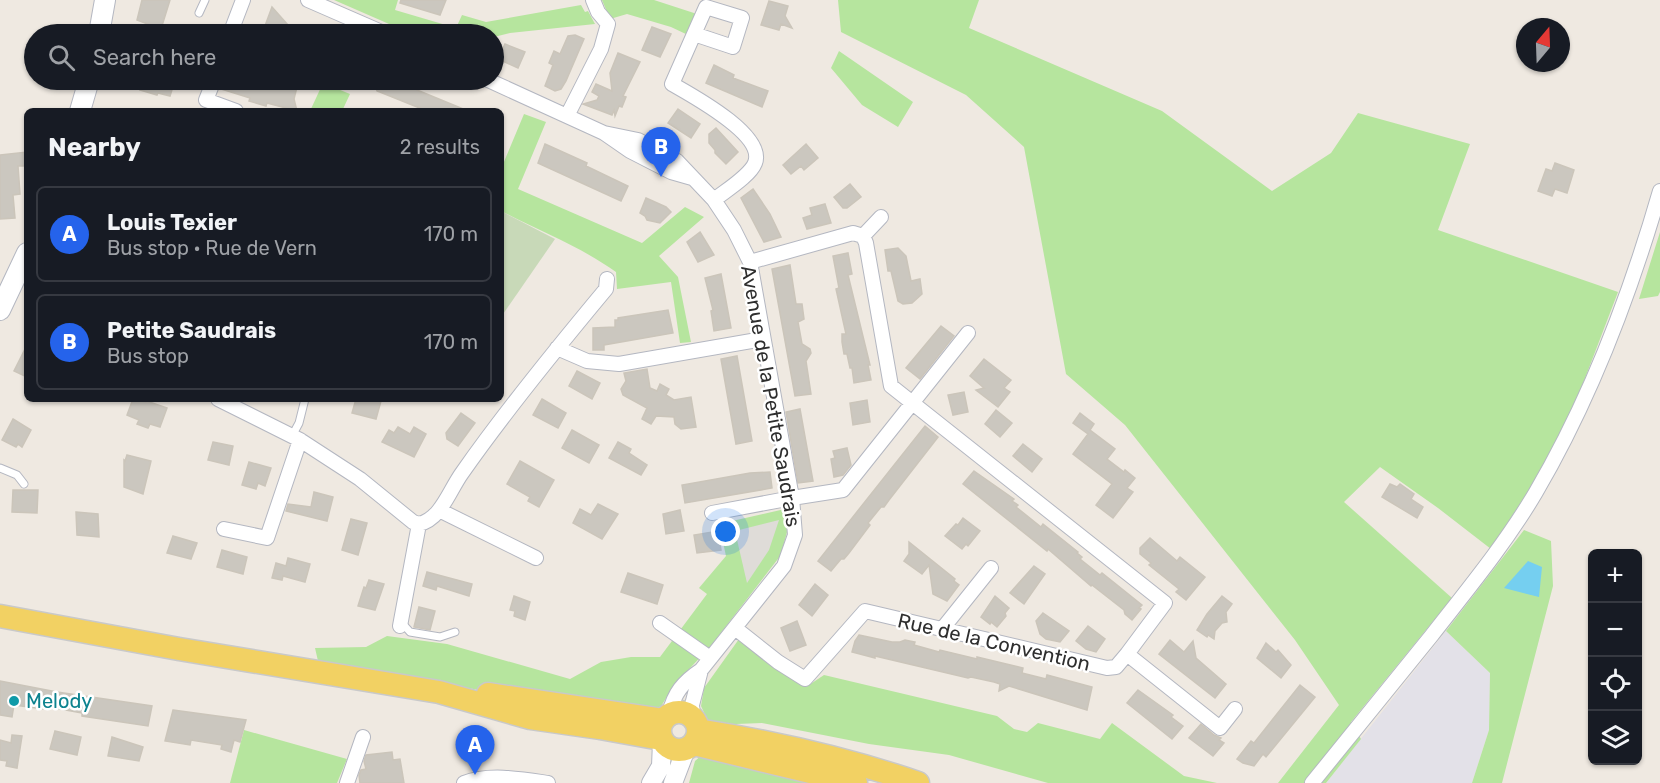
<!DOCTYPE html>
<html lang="en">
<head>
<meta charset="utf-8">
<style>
  body { margin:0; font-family:Rubik,sans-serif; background:#242831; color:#f1f3f6 }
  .controls { position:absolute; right:18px; bottom:18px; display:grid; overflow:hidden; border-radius:9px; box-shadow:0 2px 4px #0004 }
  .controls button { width:54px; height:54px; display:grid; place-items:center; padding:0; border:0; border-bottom:2px solid #363941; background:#171b24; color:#f1f3f6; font:30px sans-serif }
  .compass { position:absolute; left:1516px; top:18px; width:54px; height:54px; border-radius:50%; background:#171b24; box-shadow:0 2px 4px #0004; rotate:19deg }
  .you { position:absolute; left:726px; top:532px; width:21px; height:21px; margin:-15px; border:4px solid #fff; border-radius:50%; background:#1a73e8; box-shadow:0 0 0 9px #1a73e833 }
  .badge { display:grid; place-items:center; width:39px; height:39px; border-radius:50%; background:#2563eb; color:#fff; font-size:20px; font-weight:700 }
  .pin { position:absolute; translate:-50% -50px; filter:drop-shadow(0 2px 3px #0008) }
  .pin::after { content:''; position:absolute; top:32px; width:21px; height:18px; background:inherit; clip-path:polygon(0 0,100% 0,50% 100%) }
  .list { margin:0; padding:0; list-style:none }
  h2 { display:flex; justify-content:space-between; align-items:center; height:78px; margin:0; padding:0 24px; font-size:26px }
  h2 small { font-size:20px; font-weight:400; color:#9ea1a6 }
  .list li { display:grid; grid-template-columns:39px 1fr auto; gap:18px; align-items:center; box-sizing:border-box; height:96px; margin:0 12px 12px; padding:0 12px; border:2px solid #363941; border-radius:9px }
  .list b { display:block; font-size:22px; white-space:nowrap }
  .list p { margin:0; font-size:20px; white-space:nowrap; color:#9ea1a6 }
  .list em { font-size:20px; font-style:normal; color:#9ea1a6 }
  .icon { flex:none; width:33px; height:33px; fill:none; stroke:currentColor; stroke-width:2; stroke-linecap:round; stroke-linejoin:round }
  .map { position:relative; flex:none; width:1660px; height:783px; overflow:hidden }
  .search { position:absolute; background:#171b24; box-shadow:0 2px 4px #0004; left:24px; top:24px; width:480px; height:66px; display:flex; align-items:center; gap:15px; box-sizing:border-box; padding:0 21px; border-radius:33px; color:#9ea1a6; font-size:22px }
  .panel { position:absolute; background:#171b24; box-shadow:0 2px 4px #0004; left:24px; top:108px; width:480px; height:294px; border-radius:9px }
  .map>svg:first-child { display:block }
  .industrial { fill:#e3e1e8 }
  .green { fill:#b6e59e }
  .cemetery { fill:#c8d9b8 }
  .plaza { fill:#dfdcd8 }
  .water { fill:#75cff0 }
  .building { fill:#cbc7bf; stroke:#cbc5ba; stroke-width:1.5 }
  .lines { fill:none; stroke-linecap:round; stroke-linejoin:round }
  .service-casing { stroke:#b4b7c1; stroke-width:9 }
  .minor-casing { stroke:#b4b7c1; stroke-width:16 }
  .tertiary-casing { stroke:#b4b7c1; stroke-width:20 }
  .secondary-casing { stroke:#b4b7c1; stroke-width:22 }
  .primary-casing { stroke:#c9c9c9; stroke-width:25 }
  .service { stroke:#fff; stroke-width:7 }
  .minor { stroke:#fff; stroke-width:14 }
  .tertiary { stroke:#fff; stroke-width:18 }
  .secondary { stroke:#fff; stroke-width:20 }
  .primary { stroke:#f2d163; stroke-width:22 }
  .culture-dot { fill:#0f9aa8; stroke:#fff; stroke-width:2 }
  .labels { text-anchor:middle; stroke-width:5; stroke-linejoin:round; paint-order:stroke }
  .street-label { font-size:20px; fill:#2e2e2e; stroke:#fff }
  .culture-label { font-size:20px; fill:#0d838f; stroke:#fff; text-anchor:start }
</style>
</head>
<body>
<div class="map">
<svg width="1660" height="783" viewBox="0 0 1660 783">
  <rect width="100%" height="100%" fill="#efe9e1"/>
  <!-- industrial -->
  <path class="industrial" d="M1446 631 1490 673 1489 730 1472 783H1326Z"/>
  <!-- green -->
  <path class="green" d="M334 0H398L395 10 456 28 462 15 486 22 581 5 585 12 588 11 595 24 510 33 494 37V34H412Z
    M602 0H654L697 14 688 35 671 27 627 14 610 19Z
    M838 0H979L969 28 1162 111 1272 191 1331 153 1358 113 1470 144 1438 230 1618 292 1574 407 1540 473 1491 549 1438 508 1380 467 1344 502 1452 598 1351 722 1361 739 1326 783H1278L1339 705 1295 640 1125 425 1066 374 1024 147 966 95 841 32Z
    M839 51 913 102 898 127 862 105 831 68Z
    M323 83 350 94 343 109 347 111H310Z
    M524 114 546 122 518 189 642 243 685 207 704 217 659 256 678 277 691 342 680 343 671 282 617 289 616 272C581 247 540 231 501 211V169Z
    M1660 232V292L1658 296 1639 299Z
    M785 509 787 532 781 555 710 647 674 685 660 708 633 713 420 681 318 661 315 648 366 647 387 636 447 644 570 679 601 662 631 657H660L707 594 699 588 726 556 719 524Z
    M1524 530 1551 541 1553 586 1502 783H1472L1489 730 1490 673 1446 631Z
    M739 639 806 687 824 675 997 716 1014 729 1027 732 1038 723 1100 739 1112 723 1184 776 1217 783H1048L949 755 869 744 762 723 710 725 701 706 704 688Z
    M244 730 347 759 337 783H230Z
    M703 754 824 783H689L695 761Z"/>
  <!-- cemetery -->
  <path class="cemetery" d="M501 211 555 239 501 317Z"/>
  <!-- plaza -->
  <path class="plaza" d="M779 520 769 550 747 583 735 531Z"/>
  <!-- water -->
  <path class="water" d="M1528 561 1542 567 1539 597 1504 588Z"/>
  <!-- building -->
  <path class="building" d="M142 0H170L161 29 137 20Z
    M401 0H446L440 15 400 3Z
    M769 1 788 6 785 16 792 28 781 24 779 30 761 25Z
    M272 7 296 34H265V26Z
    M652 27 671 34 660 57 642 50Z
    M575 35 584 39 566 81 561 89 555 91 545 86 553 65 549 63 554 51 560 54 568 36Z
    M505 44 525 52 518 68 498 59Z
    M618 53 640 62 623 96 626 97 622 107 619 106 615 116 614 110 612 115 583 104 597 100 599 96 592 92 596 84 612 91 610 73Z
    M714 65 734 75 733 78 768 91 762 107 706 83Z
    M144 80H175L170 96 158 93 157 95 140 90Z
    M231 80H273L297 87 294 99 297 111 267 103 266 106 249 101 250 98 221 89Z
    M373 80H404L419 86 417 90 468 111H427L377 91Z
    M678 109 700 124 691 138 668 123Z
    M716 128 738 152 726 164 715 153V150L709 143V134Z
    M545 144 587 163 586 166 628 186 621 201 538 163Z
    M806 144 818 158 804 170 801 166 791 174 783 165Z
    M27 152V166H18L20 194 13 195 15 218 0 219V155Z
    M1555 163 1574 170 1567 193 1555 189 1552 196 1538 191 1546 169 1552 171Z
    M850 184 861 197 847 208H843L834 197Z
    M753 189 770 214 781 237 764 242 741 198Z
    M646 198 666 207 671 212 660 223 647 220 645 216 640 213Z
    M825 204 831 223 807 229 803 218 812 215 810 208Z
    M700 232 714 255 698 262 687 242Z
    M898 248 906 256 911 281 920 279 922 294 912 303 903 304 898 301 891 271H888L885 250Z
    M848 253 852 274 848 275 870 365H868L871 380 854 383 852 368H850L847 354H844L842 342V334H846L836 289 839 288 833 256Z
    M790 265 796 304H802L804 319 798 322 802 344 810 349 811 353 806 361 811 394 795 396 772 269Z
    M721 274 731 328 714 331 711 311 713 310 705 278Z
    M668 310 673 333 604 345V350H593V328L615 327V320H618V318Z
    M941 326 954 336 920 379 906 368Z
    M27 345V377L14 371Z
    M737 356 752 441 736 444 721 359Z
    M984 359 1011 380 1004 388 1010 392 998 407 976 390 984 388 970 376Z
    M647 369 650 388 657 391 660 384 669 389 666 395 674 400 691 397 696 427 681 429 675 424 674 417 656 416 651 424 642 419 647 408 623 395 621 389 626 381 624 373Z
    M577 371 600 383 592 399 569 386Z
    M964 392 968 412 953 415 948 395Z
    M133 399 146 402 147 401 167 408 160 427 150 424 148 428 137 424 139 420 127 415Z
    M356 399 381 401 376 419 352 413Z
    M542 399 566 413 558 428 533 415Z
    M867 400 870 422 853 425 850 403Z
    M800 409 813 481 798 483 786 412Z
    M996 410 1012 423 1000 437 985 424Z
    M461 413 475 423 458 446 447 439 446 433Z
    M1080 413 1094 424 1090 430 1115 449 1107 459 1124 472 1125 470 1135 478 1127 488 1133 492 1113 518 1096 505 1112 484 1073 454 1088 434 1073 423Z
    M13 419 31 430 22 447 18 444 16 447 2 440Z
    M925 426 938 437 889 500 884 507H881L868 523 870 525 849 553 844 559H841L831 571 818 561Z
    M398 427 410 434 414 427 426 434 414 457 382 442 389 430 394 433Z
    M572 430 599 445 589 463 562 448Z
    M213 442 233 446 229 465 208 460Z
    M618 442 631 449 629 453 647 465 641 475 609 458Z
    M1023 444 1042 459 1032 472 1013 456Z
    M847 448 851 465 843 475 834 477 831 459 835 458 833 451Z
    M127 455 151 461 143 494 124 487V460L125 461Z
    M520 461 554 480 539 507 528 501 530 497 507 484Z
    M249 462 271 468 265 486 258 483 256 489 242 485Z
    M974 471 1014 499 1012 501 1018 505 1016 507 1041 527 1043 524 1078 552 1077 553 1082 557 1080 559 1100 575 1102 573 1142 605 1139 608 1141 609 1132 620 1125 614 1124 610 1092 585 1091 586 1048 549 1047 551 963 484Z
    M770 472 772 488 685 503 682 485 750 473Z
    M1390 484 1397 487 1400 484 1414 494 1411 499 1423 507 1417 518 1382 497Z
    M13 490H38L37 513 12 512Z
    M314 492 333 497 327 521 286 511 288 504 311 507Z
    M598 504 618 514 602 539 573 523 580 509 591 515Z
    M680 510 684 531 666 534 663 514Z
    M76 512 98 514 99 537 77 535Z
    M963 518 980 531 968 546 966 544 962 549 945 536 956 524 958 525Z
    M351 519 367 523 358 555 342 550Z
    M718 531 721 550 697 553 694 535Z
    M173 536 197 543 191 559 167 553Z
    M1150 538 1177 561 1180 557 1205 577 1186 600 1176 592 1179 589 1149 565 1151 563 1140 554V548Z
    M909 542 955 579 954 581 959 585 947 601 933 594 929 565 922 574 904 561 909 554Z
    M222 550 247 557 243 574 217 567Z
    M288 558 310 564 305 582 283 576 282 580 272 578 276 563 286 566Z
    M1034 566 1045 574 1024 604 1010 593Z
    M427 572 472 584 469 596 437 586 436 590 423 586Z
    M628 573 663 585 657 604 621 592Z
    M369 580 384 584 375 610 358 606 364 587 366 588Z
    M815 584 828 595 812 616 799 605Z
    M514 596 530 602 525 620 514 616 515 611 510 610Z
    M995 596 1009 608 1005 613 1006 616 997 627 991 622 990 624 981 617Z
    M1222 596 1232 604 1226 612 1227 622 1222 623 1215 631 1214 639 1208 635 1207 637 1197 630 1207 614Z
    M419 607 435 611 430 630 414 627Z
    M1043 613 1069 631 1060 642 1046 639 1040 634 1036 621Z
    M797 621 806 645 790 651 781 628Z
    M1088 626 1105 639 1096 652 1086 649 1076 641Z
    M859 635 892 642H900L905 640 915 642 914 645 939 652 940 650 977 659V657L1023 668 1022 673 1046 679 1047 675 1092 687 1087 710 1009 686 999 691 1000 684 994 682 971 677 968 678 875 656V658L852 652 855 641Z
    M1170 640 1184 652 1193 641 1196 658 1226 684 1215 698 1159 654Z
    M1266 643 1276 652 1278 650 1291 665 1281 678 1257 658Z
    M0 681 57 692 152 706 148 726 82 716V713L44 706 43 709 14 705 12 717 0 715Z
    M1300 685 1315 697 1266 757 1263 754 1254 766 1243 763 1237 759 1251 741 1254 743Z
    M1138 690 1173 715 1171 717 1183 726 1172 739 1127 703Z
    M173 710 246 720 240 742 234 740 231 752 221 749 222 745 191 740 190 745 165 741Z
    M1201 724 1214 735 1221 738 1219 740 1224 743 1213 756 1189 738Z
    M55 731 81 737 77 755 50 749Z
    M12 735 22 736 17 768 6 766 7 761 0 760V740L11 743Z
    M112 737 143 747 139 761 108 756Z
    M392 752 393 760 400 759 404 783H360L359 775 361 770 366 769 364 761 366 755Z"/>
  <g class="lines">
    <defs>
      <path id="service" d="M199 13 205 0
        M292 436 299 423 305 399
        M0 468 17 475 24 484
        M402 623 410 632 440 637 455 632"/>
      <path id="minor" d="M308 0 386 34
        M706 7 742 18 733 47 694 34Z
        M230 34 243 0
        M694 34 672 84C691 95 766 135 755 163 750 176 725 191 714 200
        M214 80 206 100 236 111
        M488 80 604 133 630 151 671 172 692 178
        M567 116 601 49 608 24 598 12 593 0
        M604 133 638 140 677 161 714 200 734 230 750 262 792 498 795 535 784 566 701 670C683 682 674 693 669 714
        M863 236 881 217
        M557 348 587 361 619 364 763 339
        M218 399 300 440 360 479 413 522 419 524
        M439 510 536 558
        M712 513 792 498 843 490 968 333
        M419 524C441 519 449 491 462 473 506 410 556 349 606 289L607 279
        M224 529 267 538 300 440
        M660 623 710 658
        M400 626 419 524
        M735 628 778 662 805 679 865 611 1107 668 1116 667 1127 654 1165 603 891 386 866 243 863 236 853 233 750 262
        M943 628 991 568
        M1127 654 1220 728 1235 709
        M693 718 692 705 701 670
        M347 783 363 737
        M464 783C489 773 522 779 548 783
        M1312 783C1352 734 1392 684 1432 635 1468 589 1506 543 1536 492 1591 398 1630 295 1660 191"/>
      <path id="tertiary" d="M651 783 661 766 662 742
        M673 783 686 749"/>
      <path id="secondary" d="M99 34 105 0
        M80 111 89 80
        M0 310 27 253"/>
      <path id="primary" d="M0 616 179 649 439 692 530 718 600 728 661 739
        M488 694 663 720
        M660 731a19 19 0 1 1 38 0a19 19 0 1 1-38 0Z
        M698 730C773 742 846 758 918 783
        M694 744 856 783"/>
    </defs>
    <!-- service casing -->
    <use href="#service" class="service-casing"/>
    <!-- minor casing -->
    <use href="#minor" class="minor-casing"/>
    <!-- tertiary casing -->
    <use href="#tertiary" class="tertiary-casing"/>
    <!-- secondary casing -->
    <use href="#secondary" class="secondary-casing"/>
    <!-- primary casing -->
    <use href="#primary" class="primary-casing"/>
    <!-- service -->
    <use href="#service" class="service"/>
    <!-- minor -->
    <use href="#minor" class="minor"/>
    <!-- tertiary -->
    <use href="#tertiary" class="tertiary"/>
    <!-- secondary -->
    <use href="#secondary" class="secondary"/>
    <!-- primary -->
    <use href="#primary" class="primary"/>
  </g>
  <!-- markers -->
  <circle class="culture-dot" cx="14" cy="701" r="6"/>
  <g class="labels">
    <!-- street labels -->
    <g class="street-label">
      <text transform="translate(771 396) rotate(80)" y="7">Avenue de la Petite Saudrais</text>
      <text transform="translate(994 642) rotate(13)" y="7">Rue de la Convention</text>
    </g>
    <!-- culture labels -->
    <g class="culture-label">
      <text x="26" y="708">Melody</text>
    </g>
  </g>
</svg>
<div class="controls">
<button>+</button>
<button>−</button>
<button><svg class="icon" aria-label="locate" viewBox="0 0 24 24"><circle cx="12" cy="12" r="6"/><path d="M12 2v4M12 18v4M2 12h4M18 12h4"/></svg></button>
<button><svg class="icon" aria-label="layers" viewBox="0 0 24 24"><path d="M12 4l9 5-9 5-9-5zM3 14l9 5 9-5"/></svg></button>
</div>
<svg class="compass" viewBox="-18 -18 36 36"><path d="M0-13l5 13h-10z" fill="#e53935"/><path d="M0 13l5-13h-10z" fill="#9ea1a6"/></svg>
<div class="you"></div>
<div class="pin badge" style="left:475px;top:775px">A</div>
<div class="pin badge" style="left:661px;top:177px">B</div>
<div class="search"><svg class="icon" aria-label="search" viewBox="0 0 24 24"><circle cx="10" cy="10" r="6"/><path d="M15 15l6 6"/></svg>Search here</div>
<section class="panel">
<h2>Nearby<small>2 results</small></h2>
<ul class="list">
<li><span class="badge">A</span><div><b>Louis Texier</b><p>Bus stop · Rue de Vern</p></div><em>170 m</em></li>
<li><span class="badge">B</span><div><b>Petite Saudrais</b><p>Bus stop</p></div><em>170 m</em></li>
</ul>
</section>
</div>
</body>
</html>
